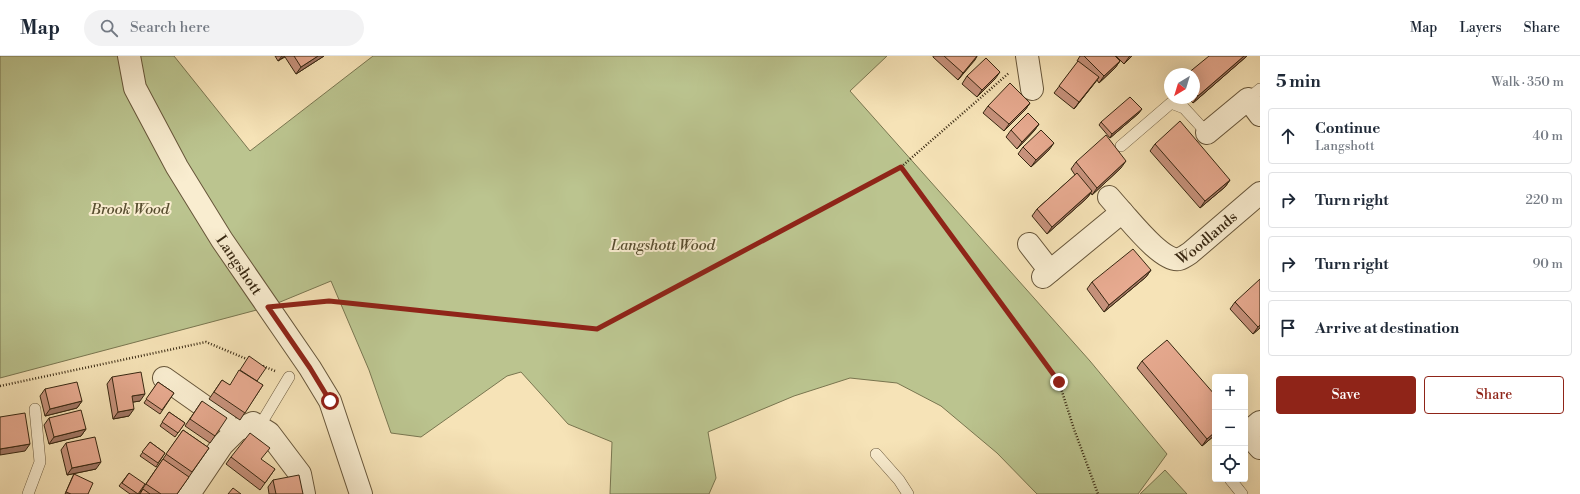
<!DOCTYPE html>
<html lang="en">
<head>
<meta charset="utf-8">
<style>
  body { margin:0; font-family:"Libre Bodoni",serif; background:#f2f2f3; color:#1f2937 }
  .controls { position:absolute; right:12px; bottom:12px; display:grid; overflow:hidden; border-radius:4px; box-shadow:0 4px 16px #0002 }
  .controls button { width:36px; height:36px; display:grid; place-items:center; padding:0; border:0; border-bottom:1px solid #e0e1e3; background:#fff; color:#1f2937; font:20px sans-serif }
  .compass { position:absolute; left:1164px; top:12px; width:36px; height:36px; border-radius:50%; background:#fff; box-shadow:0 4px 16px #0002; rotate:218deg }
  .stop { position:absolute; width:12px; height:12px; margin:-9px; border:3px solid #8f2418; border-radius:50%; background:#fff }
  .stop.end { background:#8f2418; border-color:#fff; box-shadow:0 1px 4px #0008 }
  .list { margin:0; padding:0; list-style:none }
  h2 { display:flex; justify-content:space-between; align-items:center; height:52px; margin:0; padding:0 16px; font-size:17px }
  h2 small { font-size:13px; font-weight:400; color:#747a83 }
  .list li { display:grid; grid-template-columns:26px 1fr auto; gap:12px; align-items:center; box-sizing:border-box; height:56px; margin:0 8px 8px; padding:0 8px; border:1px solid #e0e1e3; border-radius:4px }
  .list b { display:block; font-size:15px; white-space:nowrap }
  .list p { margin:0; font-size:13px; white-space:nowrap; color:#747a83 }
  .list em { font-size:13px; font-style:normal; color:#747a83 }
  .actions { display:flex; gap:8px; padding:12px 16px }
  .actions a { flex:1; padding:9px 0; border:1px solid #8f2418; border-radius:4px; text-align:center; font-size:14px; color:#8f2418 }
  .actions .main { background:#8f2418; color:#fff }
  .icon { flex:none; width:22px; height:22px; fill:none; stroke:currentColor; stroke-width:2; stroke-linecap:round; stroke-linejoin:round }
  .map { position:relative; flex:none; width:1260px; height:438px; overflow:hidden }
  header { display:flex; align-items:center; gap:24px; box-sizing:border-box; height:56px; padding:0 20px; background:#fff; border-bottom:1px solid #e0e1e3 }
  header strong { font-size:19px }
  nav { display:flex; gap:22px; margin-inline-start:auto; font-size:14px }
  .search { width:280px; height:36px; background:#f2f2f3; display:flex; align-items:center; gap:10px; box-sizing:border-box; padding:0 14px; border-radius:22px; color:#747a83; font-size:15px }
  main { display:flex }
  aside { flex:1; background:#fff }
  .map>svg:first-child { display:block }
  .green { fill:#bbc48f; stroke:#797650 }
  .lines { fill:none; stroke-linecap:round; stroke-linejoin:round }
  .lane-casing { stroke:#67563a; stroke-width:12 }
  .street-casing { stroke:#67563a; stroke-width:24 }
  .path { stroke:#372711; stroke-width:2.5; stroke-dasharray:1 2; stroke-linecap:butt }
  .lane { stroke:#f9edd0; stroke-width:11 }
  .street { stroke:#f9edd0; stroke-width:22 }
  .wall { fill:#c7927c; stroke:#372711 }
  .shaded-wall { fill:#a27765; stroke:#372711 }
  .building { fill:#e7aa90; stroke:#372711 }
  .route { stroke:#8f2418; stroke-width:5 }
  .labels { text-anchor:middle; stroke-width:4; stroke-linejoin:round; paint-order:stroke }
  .park-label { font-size:15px; font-style:italic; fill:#584e30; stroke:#f9edd0 }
  .street-label { font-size:15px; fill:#372711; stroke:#f9edd0 }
</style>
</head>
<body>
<header>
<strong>Map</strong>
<div class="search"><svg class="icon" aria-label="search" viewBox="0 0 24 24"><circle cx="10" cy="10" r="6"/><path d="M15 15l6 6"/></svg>Search here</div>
<nav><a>Map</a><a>Layers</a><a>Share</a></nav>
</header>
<main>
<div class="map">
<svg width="1260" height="438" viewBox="0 0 1260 438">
  <rect width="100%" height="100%" fill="#f6e3b7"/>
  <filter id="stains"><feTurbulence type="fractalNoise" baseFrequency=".005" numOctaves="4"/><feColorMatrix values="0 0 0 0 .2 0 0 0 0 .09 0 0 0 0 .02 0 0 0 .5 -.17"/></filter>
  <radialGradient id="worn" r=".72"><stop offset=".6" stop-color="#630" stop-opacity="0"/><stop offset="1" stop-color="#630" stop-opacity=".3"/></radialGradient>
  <!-- green -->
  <path class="green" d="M0 0H174L250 95 373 0H887L850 35 1090 305 1167 398 1138 438H1037L997 397 941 350 897 327 850 322 794 340 708 376 716 422 709 438H610L612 386 568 368 521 316 507 320 421 381 391 377 369 314 331 225 268 251 0 322Z
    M1165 414 1187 438H1140Z"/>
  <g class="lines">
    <defs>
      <path id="lane" d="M1248 43 1260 33
        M1121 90 1171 47 1184 52 1207 77
        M259 371 289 321
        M876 398 899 424 908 438
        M1230 423 1242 438
        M28 438 40 406 35 353"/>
      <g id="street">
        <path id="s1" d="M129 0 135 32 177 111 222 184 310 312 330 345 361 438"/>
        <path d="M1027 0 1032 33"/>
        <path d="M1207 77 1248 43 1260 59"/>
        <path d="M1109 141 1122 156"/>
        <path d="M1029 188 1050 215"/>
        <path id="s2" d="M1043 221 1122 156C1132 167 1164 207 1179 203 1183 202 1187 199 1190 197L1260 137"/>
        <path d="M164 322 225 365"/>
        <path d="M1260 366 1247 377 1260 392"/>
        <path d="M189 438 222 389 237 374 253 367 269 377 300 418 304 438"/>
      </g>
    </defs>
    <!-- lane casing -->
    <use href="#lane" class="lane-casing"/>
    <!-- street casing -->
    <use href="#street" class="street-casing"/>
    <!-- path -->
    <path class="path" d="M901 111 1009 17
      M292 249 329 245 597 273 901 111 1059 326 1074 373 1098 438
      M263 310 275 315
      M0 330 206 286 249 304"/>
    <!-- lane -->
    <use href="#lane" class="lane"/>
    <!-- street -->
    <use href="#street" class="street"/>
  </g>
  <!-- wall -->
  <path class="wall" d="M275 0H324L296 18 285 1 278 5Z
    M933 0H977L958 24 933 1Z
    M1080 0H1132L1124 8 1116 0 1120 5 1115 12 1099 27 1097 24 1074 53 1054 37 1078 6 1077 5Z
    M1247 0 1193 47 1188 42H1194V18Z
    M967 20 995 23 977 41 962 28Z
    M1030 47 1025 54 1004 75 983 57 988 50Z
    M1139 57 1110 82 1099 69 1101 66Z
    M1039 68 1034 75 1017 93 1006 81 1011 74Z
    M1155 88 1230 124 1225 131 1200 152 1150 95Z
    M1023 91 1049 94 1031 111 1018 98Z
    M1076 106 1121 112 1092 139 1091 137 1087 142 1047 178 1032 160 1037 153 1075 119 1071 113Z
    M1151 214 1146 221 1104 256 1087 233 1092 226Z
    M1235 246 1260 272 1253 278 1230 253Z
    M1142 305 1215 339V379L1202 390 1137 312Z
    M112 321 140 345 133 346 129 360 113 363 107 328Z
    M222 324 229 329 257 326 263 329 240 364 209 343Z
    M158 326 174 337 160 358 144 347Z
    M45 333 82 345 77 352 45 360 40 340Z
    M202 345 215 380 210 387 185 370Z
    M169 356 185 367 175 381 160 370Z
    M49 362 86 373 81 380 49 388 44 369Z
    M183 374 209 392 177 438H139L141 435Z
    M150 386 165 397 156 411 140 400Z
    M66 387 96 413 67 419 61 394Z
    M231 401 275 413 260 434 226 408Z
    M129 417 138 438H130L119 430Z
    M74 418 88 438H65L72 422Z
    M273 424 303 438H269L268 431Z"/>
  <!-- shaded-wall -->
  <path class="shaded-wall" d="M282 0H285L278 5Z
    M318 0H324L296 18 301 11Z
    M977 0 975 4 958 24 963 17Z
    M1130 0H1132L1124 8 1129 1Z
    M1244 0H1247L1193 47 1198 40Z
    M1120 5 1115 12 1099 27 1104 20Z
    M1000 16 995 23 977 41 982 34Z
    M1099 21 1094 28 1074 53 1079 46Z
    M1030 47 1025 54 1004 75 1009 68Z
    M1142 53 1139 57 1110 82 1112 78Z
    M1039 68 1034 75 1017 93 1022 86Z
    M1054 87 1049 94 1031 111 1036 104Z
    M1126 105 1121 112 1092 139 1097 132Z
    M1230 124 1225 131 1200 152 1205 145Z
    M1092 135 1087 142 1047 178 1052 171Z
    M1151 214 1146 221 1104 256 1109 249Z
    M1260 269V272L1253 278 1258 271Z
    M145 338 140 345 127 347 132 340Z
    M82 345 77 352 45 360 50 353Z
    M134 353 129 360 113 363 118 356Z
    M86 373 81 380 49 388 54 381Z
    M1215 376V379L1202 390 1207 383Z
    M30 388 25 395 0 399V393Z
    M101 406 96 413 67 419 72 412Z"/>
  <!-- building -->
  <path class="building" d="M294 0H318L301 11Z
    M944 0H977L963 17Z
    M1084 0H1115L1120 5 1104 20Z
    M1209 0H1244L1198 40 1194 36V18H1187Z
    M986 2 1000 16 982 34 967 20Z
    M1078 5 1099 21 1079 46 1059 30Z
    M1010 27 1030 47 1009 68 988 50Z
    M1130 41 1142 53 1112 78 1101 66Z
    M1028 57 1039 68 1022 86 1011 74Z
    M1180 65 1230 124 1205 145 1155 88Z
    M1041 74 1054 87 1036 104 1023 91Z
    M1106 79 1126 105 1097 132 1076 106Z
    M1077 117 1092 135 1052 171 1037 153Z
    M1133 193 1151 214 1109 249 1092 226Z
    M1260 223V269L1258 271 1235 246Z
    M1167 284 1215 339V376L1207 383 1142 305Z
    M249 300 266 312 257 325 240 314Z
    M239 314 263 329 245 357 214 336 222 324 230 329Z
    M141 316 145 338 132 340 134 353 118 356 112 321Z
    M77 326 82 345 50 353 45 333Z
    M158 326 174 337 162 354 146 343Z
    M202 345 227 362 215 380 190 363Z
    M81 354 86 373 54 381 49 362Z
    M169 356 185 367 178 377 162 366Z
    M25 357 30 388 0 393V361Z
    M183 374 209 392 192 416 166 398Z
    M250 377 270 392 261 403 275 413 265 427 231 401Z
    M95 381 101 406 72 412 66 387Z
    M150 386 165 397 158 407 142 396Z
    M163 403 189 421 177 438H161L146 428Z
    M129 417 145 428 138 438 122 427Z
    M74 418 93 427 88 438H71L66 436Z
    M299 419 303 438H276L273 424Z
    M233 432 241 438H228Z
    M143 433 150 438H140Z"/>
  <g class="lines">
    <!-- route -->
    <path class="route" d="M330 345 310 312 268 251 329 245 597 273 901 111 1059 326"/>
  </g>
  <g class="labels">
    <!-- park labels -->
    <g class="park-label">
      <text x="130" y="158">Brook Wood</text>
      <text x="663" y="194">Langshott Wood</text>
    </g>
    <!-- street labels -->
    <g class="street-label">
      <text dy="5" stroke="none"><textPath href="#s2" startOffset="213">Woodlands</textPath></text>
      <text dy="5" stroke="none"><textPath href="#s1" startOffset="238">Langshott</textPath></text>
    </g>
  </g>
  <rect width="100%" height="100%" filter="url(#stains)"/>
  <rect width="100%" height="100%" fill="url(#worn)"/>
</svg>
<div class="controls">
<button>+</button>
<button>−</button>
<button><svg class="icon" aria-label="locate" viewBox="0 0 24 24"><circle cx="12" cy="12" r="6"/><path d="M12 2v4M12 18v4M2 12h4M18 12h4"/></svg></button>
</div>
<svg class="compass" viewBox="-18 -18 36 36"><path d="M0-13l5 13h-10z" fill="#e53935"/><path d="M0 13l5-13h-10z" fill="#747a83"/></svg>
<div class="stop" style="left:330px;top:345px"></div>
<div class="stop end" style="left:1059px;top:326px"></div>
</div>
<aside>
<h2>5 min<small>Walk · 350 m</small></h2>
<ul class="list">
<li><svg class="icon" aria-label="ahead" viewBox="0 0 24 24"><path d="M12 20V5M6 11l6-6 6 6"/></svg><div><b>Continue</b><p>Langshott</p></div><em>40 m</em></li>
<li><svg class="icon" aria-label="right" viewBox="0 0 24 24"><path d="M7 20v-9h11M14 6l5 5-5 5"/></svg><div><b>Turn right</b></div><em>220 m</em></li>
<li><svg class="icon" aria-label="right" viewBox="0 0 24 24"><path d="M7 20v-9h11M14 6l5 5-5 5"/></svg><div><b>Turn right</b></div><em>90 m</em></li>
<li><svg class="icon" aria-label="arrive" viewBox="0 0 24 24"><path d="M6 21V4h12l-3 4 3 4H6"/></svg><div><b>Arrive at destination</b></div></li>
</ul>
<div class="actions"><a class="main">Save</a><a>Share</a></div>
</aside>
</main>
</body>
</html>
